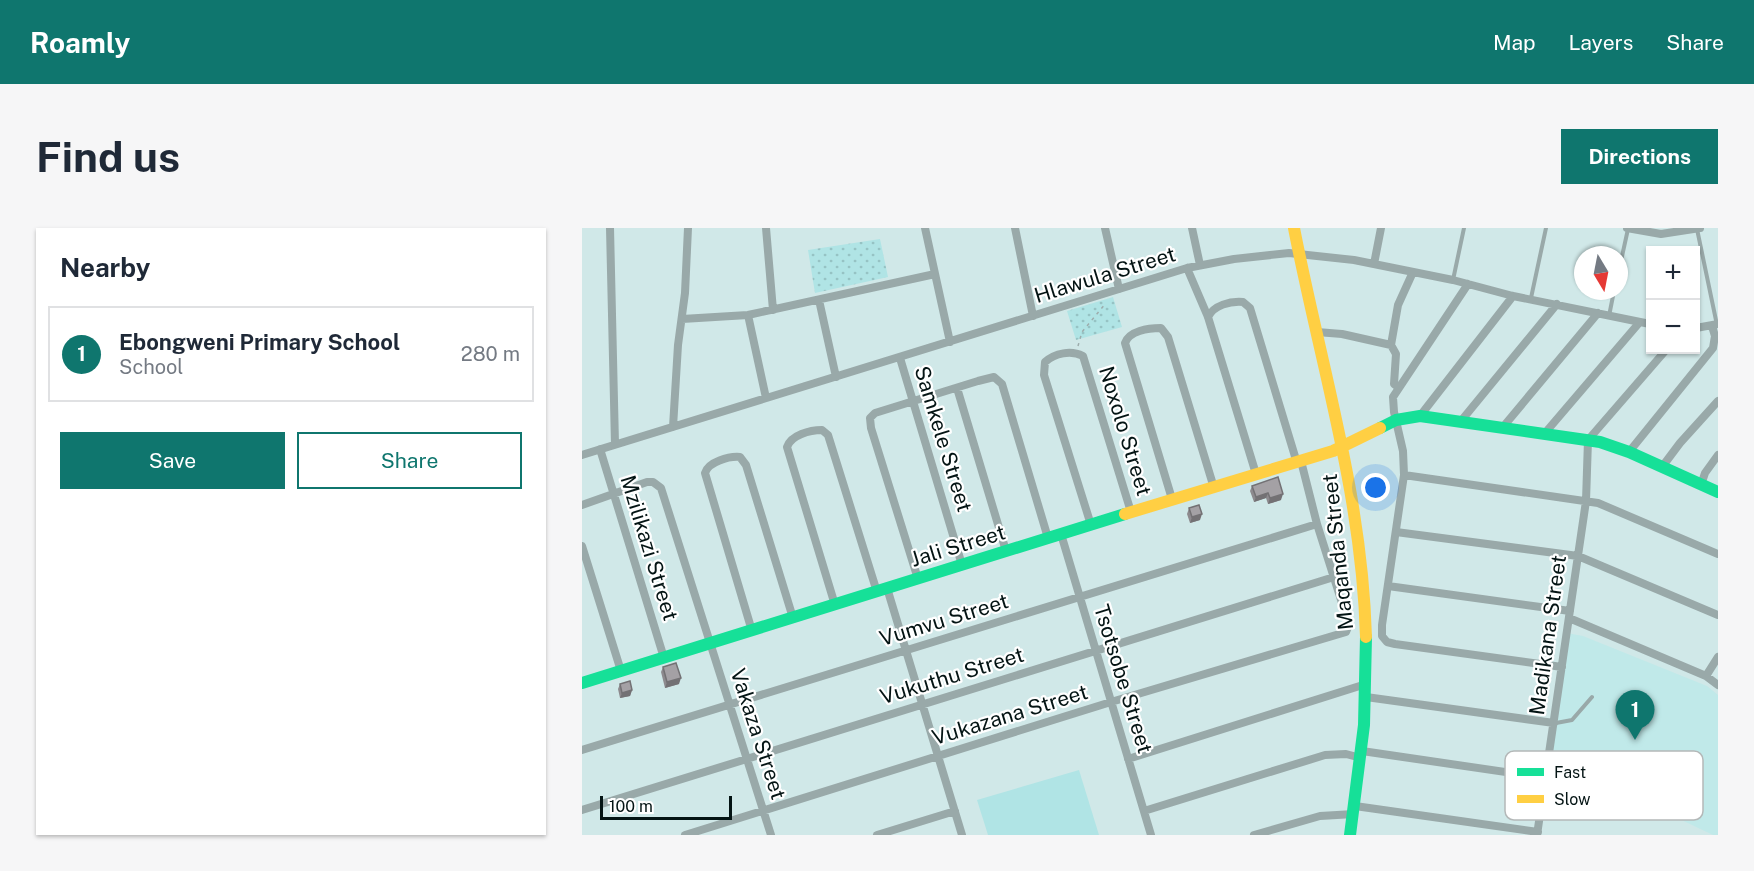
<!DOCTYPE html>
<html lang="en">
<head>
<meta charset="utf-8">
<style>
  body { margin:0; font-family:"Public Sans",sans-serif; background:#f6f6f7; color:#1f2937 }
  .controls { position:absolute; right:18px; top:18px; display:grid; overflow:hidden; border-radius:0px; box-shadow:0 2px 4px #0004 }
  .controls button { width:54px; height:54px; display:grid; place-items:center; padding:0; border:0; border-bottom:2px solid #e0e1e3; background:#fff; color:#1f2937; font:30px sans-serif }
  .compass { position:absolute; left:992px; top:18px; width:54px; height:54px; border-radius:50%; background:#fff; box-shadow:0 2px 4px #0004; rotate:170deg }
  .scale { position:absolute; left:18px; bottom:15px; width:132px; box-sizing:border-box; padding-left:6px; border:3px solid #041414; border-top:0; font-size:16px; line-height:21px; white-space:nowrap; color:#041414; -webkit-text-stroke:4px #fff; paint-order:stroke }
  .you { position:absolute; left:794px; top:260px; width:21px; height:21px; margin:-15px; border:4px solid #fff; border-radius:50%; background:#1a73e8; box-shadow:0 0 0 9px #1a73e833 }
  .badge { display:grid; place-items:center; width:39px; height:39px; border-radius:50%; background:#0f766e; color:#fff; font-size:20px; font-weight:700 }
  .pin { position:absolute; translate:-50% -50px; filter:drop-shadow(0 2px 3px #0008) }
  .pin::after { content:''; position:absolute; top:32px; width:21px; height:18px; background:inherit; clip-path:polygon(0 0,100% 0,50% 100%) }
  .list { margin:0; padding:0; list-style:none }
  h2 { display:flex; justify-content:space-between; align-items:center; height:78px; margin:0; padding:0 24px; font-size:26px }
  h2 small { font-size:20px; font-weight:400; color:#747a83 }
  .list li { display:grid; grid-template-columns:39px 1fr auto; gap:18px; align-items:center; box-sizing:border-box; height:96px; margin:0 12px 12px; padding:0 12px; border:2px solid #e0e1e3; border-radius:0px }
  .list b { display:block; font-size:22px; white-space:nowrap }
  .list p { margin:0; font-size:20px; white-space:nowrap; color:#747a83 }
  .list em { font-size:20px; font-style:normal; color:#747a83 }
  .actions { display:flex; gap:12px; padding:18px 24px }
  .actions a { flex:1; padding:14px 0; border:2px solid #0f766e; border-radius:0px; text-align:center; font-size:21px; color:#0f766e }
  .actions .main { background:#0f766e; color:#fff }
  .map { position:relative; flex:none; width:1136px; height:607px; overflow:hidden; border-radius:0px }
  header { display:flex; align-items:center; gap:36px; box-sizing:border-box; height:84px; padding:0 30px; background:#0f766e; color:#fff }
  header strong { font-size:28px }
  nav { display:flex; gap:33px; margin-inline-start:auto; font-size:21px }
  .intro { display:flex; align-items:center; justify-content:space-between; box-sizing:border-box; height:144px; padding:0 36px }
  h1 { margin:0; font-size:42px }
  .button { padding:15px 27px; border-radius:0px; background:#0f766e; color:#fff; font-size:21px; font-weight:700 }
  main { display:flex; gap:36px; padding:0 36px }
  aside { flex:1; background:#fff; border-radius:0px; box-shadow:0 2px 4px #0004 }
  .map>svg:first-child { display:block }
  .built { fill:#c0e9e9 }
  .park { fill:url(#park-dots) }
  .pitch { fill:#b0e4e5 }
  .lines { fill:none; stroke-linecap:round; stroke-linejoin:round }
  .path { stroke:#9dacac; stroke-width:1.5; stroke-dasharray:3 4.5; stroke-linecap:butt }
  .lane { stroke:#99a9a9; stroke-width:4 }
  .street { stroke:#99a9a9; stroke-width:8 }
  .fast { stroke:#16e098; stroke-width:12 }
  .slow { stroke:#ffcf43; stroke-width:12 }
  .wall { fill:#8d8a8e }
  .shaded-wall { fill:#737174 }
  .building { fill:#a4a1a5; stroke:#737174; stroke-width:1.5 }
  .labels { text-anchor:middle; stroke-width:4.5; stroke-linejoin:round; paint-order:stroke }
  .street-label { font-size:21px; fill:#041414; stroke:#fff }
  .key { fill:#fff; stroke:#b4b8b8; stroke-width:1.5 }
  .key-label { font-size:16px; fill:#041414 }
</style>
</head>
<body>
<header>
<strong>Roamly</strong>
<nav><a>Map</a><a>Layers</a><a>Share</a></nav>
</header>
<div class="intro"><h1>Find us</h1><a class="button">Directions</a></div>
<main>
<aside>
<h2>Nearby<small></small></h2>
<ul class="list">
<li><span class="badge">1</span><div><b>Ebongweni Primary School</b><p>School</p></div><em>280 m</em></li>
</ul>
<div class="actions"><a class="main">Save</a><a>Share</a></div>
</aside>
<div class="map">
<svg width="1136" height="607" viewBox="0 0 1136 607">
  <defs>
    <pattern id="park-dots" width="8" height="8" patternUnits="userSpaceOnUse" patternTransform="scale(1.5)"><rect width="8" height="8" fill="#b0e4e5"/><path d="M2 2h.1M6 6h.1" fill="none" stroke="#96c3c4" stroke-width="1.8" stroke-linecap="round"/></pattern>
  </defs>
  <rect width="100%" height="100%" fill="#d0e8e8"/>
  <!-- built -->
  <path class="built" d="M985 405 1001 408 1125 458 1136 467V607H1131L967 529Z"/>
  <!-- park -->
  <path class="park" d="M298 11 306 49 233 65 226 22Z
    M531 69 540 99 494 112 485 83Z"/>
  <!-- pitch -->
  <path class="pitch" d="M497 542 517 607H406L395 572Z"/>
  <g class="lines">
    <!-- path -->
    <path class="path" d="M496 118 500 104 524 75"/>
    <!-- lane -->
    <path class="lane" d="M1115 1 1135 97
      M1037 42 1046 1
      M871 52 882 0
      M949 70 964 0
      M1027 88 1032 63
      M974 495 990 492 1010 469"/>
    <!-- street -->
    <path class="street" d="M28 0 33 216
      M184 0 191 82
      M343 0 368 114
      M433 0 451 88
      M523 0 537 61
      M610 0 618 37
      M1045 0 1079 6 1118 0
      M792 36 799 0
      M605 40 626 89 674 246
      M886 56 811 169 812 184 821 223 822 247 800 397V408L805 414 813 416 980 439
      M237 72 254 149
      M166 87 184 170
      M626 89C632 77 648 73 661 74L668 80 715 235
      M100 91 166 87 353 46
      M1114 100 1136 96
      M735 104 760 106 809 117 814 126 812 156 816 159
      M809 117 816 77 831 44
      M318 130 380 337
      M375 160 424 323
      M838 188 931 68
      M879 193 975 76
      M91 199 96 117 103 65 106 0
      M921 199 1016 85
      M963 205 1057 95
      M18 221 82 430
      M1047 224 1131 120 1133 108 1130 98
      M0 227 605 40 652 31 707 25 772 32 871 52 931 68 1068 96
      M1080 239 1098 215 1136 173
      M822 247 1016 275 1136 326
      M1119 257 1123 245 1136 227
      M590 271 543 115C547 103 566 100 579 100L586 109 632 260
      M0 277 65 254H71L79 260 189 607
      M509 297 462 147 463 134C473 125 489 122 501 128L549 284
      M814 304 996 328 1136 387
      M479 306 569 607
      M0 318 39 443
      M336 351 289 200 288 190 293 185 396 153 412 149 420 156 466 310
      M806 358 988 383
      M305 360 380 607
      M253 377 205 219C209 207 228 202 240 202L246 207 295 364
      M987 390 1124 448 1136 457
      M170 403 123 245C126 234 147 228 158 229L164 237 211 390
      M1124 448 1136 429
      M784 469 972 495
      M0 522 735 296
      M780 523 964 550
      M546 531 784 456
      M773 578 956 604
      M0 582 752 349
      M562 583 743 527 764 526 779 530
      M103 607 529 474 764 404 767 397 735 296 719 233
      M295 607 373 583
      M672 607 738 588 772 586
      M955 607 1004 273 1006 212 1084 122"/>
    <!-- fast -->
    <path class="fast" d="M798 200 814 192 838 188 1018 214 1047 224 1136 264
      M0 455 543 286
      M768 607 782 497 784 409"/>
    <!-- slow -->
    <path class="slow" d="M712 0C739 139 780 266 784 409
      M543 286 751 223 798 200"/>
  </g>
  <!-- wall -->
  <path class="wall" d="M670 258 699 272 686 276 684 270 672 274 668 263Z
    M607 280 618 292 608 295 605 286Z
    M81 439 97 456 83 460 79 444Z
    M38 456 50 462 48 468 38 470 36 461Z
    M986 555 1023 591 980 586 983 563Z"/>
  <!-- shaded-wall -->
  <path class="shaded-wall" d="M686 265 684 270 672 274 674 269Z
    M701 266 699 272 686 276 688 270Z
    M620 286 618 292 608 295 610 289Z
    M99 450 97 456 83 460 85 454Z
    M50 462 48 468 38 470 40 465Z
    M983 578 1026 583 1023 591 980 586Z"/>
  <!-- building -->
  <path class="building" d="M696 249 701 266 688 270 686 265 674 269 670 258Z
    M617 277 620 286 610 289 607 280Z
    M94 435 99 450 85 454 81 439Z
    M48 453 50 462 40 465 38 456Z"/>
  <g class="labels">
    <!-- street labels -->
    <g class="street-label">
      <text transform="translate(523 47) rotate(-17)" y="7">Hlawula Street</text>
      <text transform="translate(543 203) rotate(73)" y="7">Noxolo Street</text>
      <text transform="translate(361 211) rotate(73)" y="7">Samkele Street</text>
      <text transform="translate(376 318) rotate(-17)" y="7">Jali Street</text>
      <text transform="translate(67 320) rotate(73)" y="7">Mzilikazi Street</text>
      <text transform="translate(756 324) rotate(-96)" y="7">Maqanda Street</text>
      <text transform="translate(362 392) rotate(-17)" y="7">Vumvu Street</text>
      <text transform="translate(966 407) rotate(-82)" y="7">Madikana Street</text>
      <text transform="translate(370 448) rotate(-17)" y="7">Vukuthu Street</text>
      <text transform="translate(541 451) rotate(73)" y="7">Tsotsobe Street</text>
      <text transform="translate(428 487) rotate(-17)" y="7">Vukazana Street</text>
      <text transform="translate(176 506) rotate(72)" y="7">Vakaza Street</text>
    </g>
  </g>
  <!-- legend -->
  <rect x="923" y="523" width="198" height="69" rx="9" class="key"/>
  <rect x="935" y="540" width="27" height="8" fill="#16e098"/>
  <rect x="935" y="567" width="27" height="8" fill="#ffcf43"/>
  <g class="key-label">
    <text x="972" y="550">Fast</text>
    <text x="972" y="577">Slow</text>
  </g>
</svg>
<div class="controls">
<button>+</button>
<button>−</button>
</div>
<svg class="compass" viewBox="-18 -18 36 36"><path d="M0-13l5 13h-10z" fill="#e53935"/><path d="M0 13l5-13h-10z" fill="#747a83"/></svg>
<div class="scale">100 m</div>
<div class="you"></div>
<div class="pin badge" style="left:1053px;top:512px">1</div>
</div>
</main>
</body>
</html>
